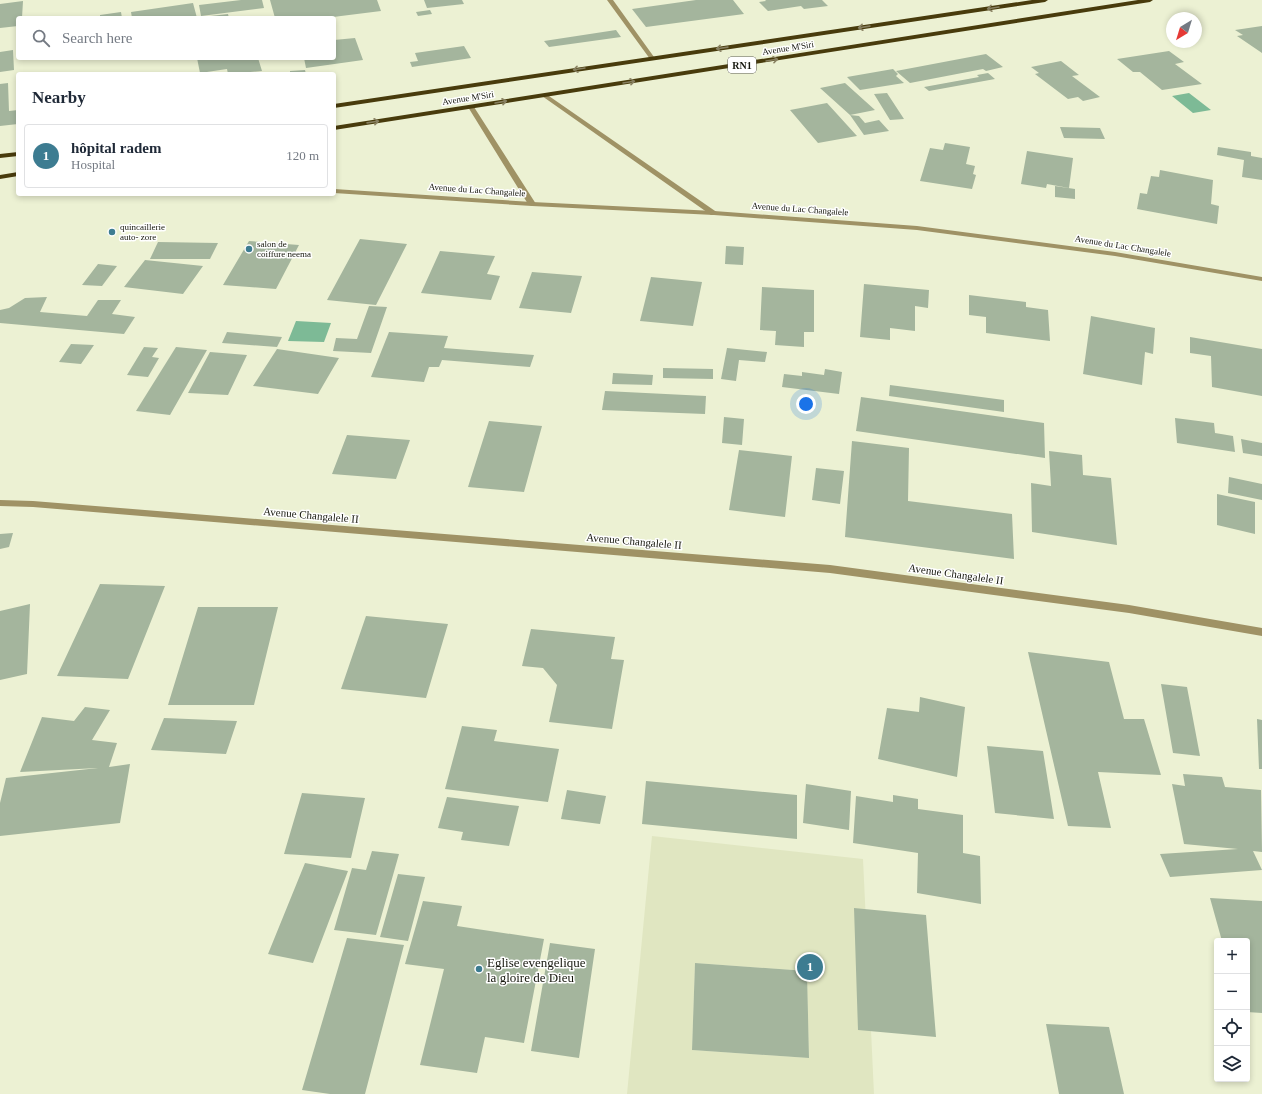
<!DOCTYPE html>
<html lang="en">
<head>
<meta charset="utf-8">
<style>
  body { margin:0; font-family:"Times New Roman",serif; background:#f2f2f3; color:#1f2937 }
  .controls { position:absolute; right:12px; bottom:12px; display:grid; overflow:hidden; border-radius:4px; box-shadow:0 2px 6px #0003 }
  .controls button { width:36px; height:36px; display:grid; place-items:center; padding:0; border:0; border-bottom:1px solid #e0e1e3; background:#fff; color:#1f2937; font:20px sans-serif }
  .compass { position:absolute; left:1166px; top:12px; width:36px; height:36px; border-radius:50%; background:#fff; box-shadow:0 2px 6px #0003; rotate:218deg }
  .you { position:absolute; left:806px; top:404px; width:14px; height:14px; margin:-10px; border:3px solid #fff; border-radius:50%; background:#1a73e8; box-shadow:0 0 0 6px #1a73e833 }
  .badge { display:grid; place-items:center; width:26px; height:26px; border-radius:50%; background:#3d7c91; color:#fff; font-size:13px; font-weight:700 }
  .pin { position:absolute; translate:-50% -50%; border:2px solid #fff; box-shadow:0 1px 4px #0006 }
  .list { margin:0; padding:0; list-style:none }
  h2 { display:flex; justify-content:space-between; align-items:center; height:52px; margin:0; padding:0 16px; font-size:17px }
  h2 small { font-size:13px; font-weight:400; color:#747a83 }
  .list li { display:grid; grid-template-columns:26px 1fr auto; gap:12px; align-items:center; box-sizing:border-box; height:64px; margin:0 8px 8px; padding:0 8px; border:1px solid #e0e1e3; border-radius:4px }
  .list b { display:block; font-size:15px; white-space:nowrap }
  .list p { margin:0; font-size:13px; white-space:nowrap; color:#747a83 }
  .list em { font-size:13px; font-style:normal; color:#747a83 }
  .icon { flex:none; width:22px; height:22px; fill:none; stroke:currentColor; stroke-width:2; stroke-linecap:round; stroke-linejoin:round }
  .map { position:relative; flex:none; width:1262px; height:1094px; overflow:hidden }
  .search { position:absolute; background:#fff; box-shadow:0 2px 6px #0003; left:16px; top:16px; width:320px; height:44px; display:flex; align-items:center; gap:10px; box-sizing:border-box; padding:0 14px; border-radius:4px; color:#747a83; font-size:15px }
  .panel { position:absolute; background:#fff; box-shadow:0 2px 6px #0003; left:16px; top:72px; width:320px; height:124px; border-radius:4px }
  .map>svg:first-child { display:block }
  .built { fill:#e0e6c1; fill-rule:evenodd }
  .water { fill:#7dba96 }
  .building { fill:#a4b59d }
  .lines { fill:none; stroke-linecap:round; stroke-linejoin:round }
  .service { fill:#9f9265; fill-rule:evenodd }
  .minor { fill:#9f9265; fill-rule:evenodd }
  .tertiary { fill:#9f9265; fill-rule:evenodd }
  .trunk { fill:#483b0c; fill-rule:evenodd }
  .oneway { stroke:#888061 }
  .poi-dot { fill:#3d7c91; stroke:#fff; stroke-width:1.5 }
  .labels { text-anchor:middle; stroke-width:3; stroke-linejoin:round; paint-order:stroke }
  .far-street-label { font-size:9px; fill:#14150b; stroke:#fff }
  .far-poi-label { font-size:9px; fill:#14150b; stroke:#fff; text-anchor:start }
  .shield { fill:#fff; stroke:#5a5b54; stroke-width:1 }
  .shield-label { font-size:10px; font-weight:bold; fill:#14150b }
  .street-label { font-size:11px; fill:#14150b; stroke:#fff }
  .near-poi-label { font-size:13px; fill:#14150b; stroke:#fff; text-anchor:start }
</style>
</head>
<body>
<div class="map">
<svg width="1262" height="1094" viewBox="0 0 1262 1094">
  <rect width="100%" height="100%" fill="#ecf1d3"/>
  <!-- built -->
  <path class="built" d="M652 836 863 859 874 1094H627ZM695 963 807 971 809 1058 692 1050Z"/>
  <!-- water -->
  <path class="water" d="M1189 93 1211 110 1193 113 1172 96Z
    M296 321 331 323 324 342 288 341Z"/>
  <!-- building -->
  <path class="building" d="M241 0H262L264 8 201 16 199 5Z
    M270 0H377L381 11 325 18H275Z
    M424 0H462L464 4 427 8Z
    M696 0H733L744 14 646 27 632 9Z
    M765 0H822L828 6 804 9 801 6 768 11 759 2 766 1Z
    M23 1 22 18H18V26L0 28V4Z
    M193 3 197 18H132L131 12Z
    M430 10 432 14 418 16 416 12Z
    M121 12 122 18H100V15Z
    M228 14 229 18H202V17Z
    M1262 26V53L1237 36 1243 35 1235 30Z
    M616 30 621 37 549 47 544 41Z
    M355 38 363 60 306 68 304 58H334V40Z
    M464 46 471 58 412 67 410 62 418 61 415 53Z
    M13 50 14 70 0 72V52Z
    M1169 51 1184 62 1175 64 1202 84 1162 90 1140 72H1133L1117 59Z
    M986 54 1003 67 986 71 983 69 910 83 896 71Z
    M197 58H258L262 71 228 74 227 69 200 73Z
    M1061 61 1079 75 1072 76 1100 97 1083 101 1078 97 1068 99 1035 74 1039 73 1031 67Z
    M893 69 898 74 896 76 904 83 860 90 847 77Z
    M305 70 306 74H290V71Z
    M988 73 995 79 929 91 924 87 979 77 977 75Z
    M8 83 9 111 18 110V124L0 126V84Z
    M845 83 875 110 850 115 820 88Z
    M887 93 904 119 890 120 874 94Z
    M827 103 857 136 818 143 790 110Z
    M850 115 859 116 865 123 879 120 889 131 864 135Z
    M1060 127 1100 128 1105 139 1064 138Z
    M945 143 970 147 966 164 975 166 973 174 976 175 972 189 920 181 930 148 943 150Z
    M1218 147 1251 152V156L1262 158V180L1242 177 1244 160 1217 155Z
    M1027 151 1073 158 1069 188 1047 184 1046 188 1021 184Z
    M1160 170 1213 180 1211 204 1219 206 1217 224 1137 209 1140 193 1147 194 1151 176 1159 177Z
    M1055 186 1075 189V199L1055 197Z
    M360 239 407 244 376 305 327 300Z
    M249 241 299 245 276 289 223 285Z
    M158 242 218 243 210 259H150Z
    M726 246 744 247 743 265 725 264Z
    M440 251 495 256 487 274 500 276 491 300 421 293Z
    M145 260 203 266 183 294 124 287Z
    M98 264 117 266 102 286 82 285Z
    M532 272 582 276 571 313 519 308Z
    M651 277 702 282 693 326 640 321Z
    M864 284 929 290 928 308 915 306V331L890 328V340L860 337Z
    M762 287 814 290V332H804V347L775 345 776 331 760 330Z
    M969 295 1026 302V307L1048 310 1050 341 986 333V317L969 315Z
    M47 297 40 312 87 316 98 300H121L112 314 135 317 124 334 0 323V310L9 308 25 298Z
    M369 306 387 307 371 353 333 351 336 338 357 339Z
    M1091 316 1155 328 1153 354 1145 352 1142 385 1083 374Z
    M227 332 282 337 277 347 222 343Z
    M389 332 448 336 444 348 534 355 530 367 442 360 439 367H429L424 382 371 377Z
    M1190 337 1262 349V396L1212 387 1211 356 1190 353Z
    M71 344 94 345 81 364 59 362Z
    M144 347 158 348 152 357 159 358 148 377 127 375Z
    M176 347 207 350 170 415 136 411Z
    M727 348 767 352 765 362 739 360 736 381 721 379Z
    M277 349 339 358 318 394 253 386Z
    M210 352 247 355 228 395 188 393Z
    M663 368 713 369V379L663 378Z
    M825 369 842 372 839 394 782 387 784 374 802 376V372L824 375Z
    M613 373 653 375 652 385 612 384Z
    M890 385 1004 400V412L889 396Z
    M605 391 706 396 705 414 602 410Z
    M861 397 1044 423 1045 458 856 431Z
    M724 417 744 419 742 445 722 443Z
    M1175 418 1214 423 1215 433 1233 436 1235 452 1177 443Z
    M489 421 542 426 524 492 468 487Z
    M347 435 410 440 396 479 332 474Z
    M1241 439 1262 443V456L1243 453Z
    M852 441 909 448 908 501 1012 514 1014 559 845 537Z
    M739 450 792 456 785 517 729 510Z
    M1049 451 1082 455 1083 475 1111 478 1117 545 1032 532 1031 483 1051 486Z
    M816 468 844 471 840 504 812 500Z
    M1229 477 1262 484V500L1228 493Z
    M1217 494 1255 502V534L1217 525Z
    M13 533 9 547 0 549V534Z
    M100 584 165 586 128 679 57 676Z
    M30 604 27 674 0 680V611Z
    M198 607H278L254 705H168Z
    M366 616 448 624 426 698 341 689Z
    M531 629 615 637 611 659 624 660 612 729 549 722 557 685 543 668 522 666Z
    M1028 652 1109 662 1124 719H1144L1161 775 1098 772 1111 828 1068 826Z
    M1161 684 1187 687 1200 756 1173 753Z
    M920 697 965 707 957 777 878 759 887 708 919 712Z
    M85 707 110 710 92 740 117 743 109 767 130 764 120 823 0 836V803L6 778 98 768 20 772 42 717 74 721Z
    M164 718 237 721 226 754 151 750Z
    M1257 719 1262 720V769H1259Z
    M462 726 497 730 494 741 559 749 548 802 445 789Z
    M987 746 1043 751 1054 819 995 813Z
    M1183 774 1222 777 1225 787 1261 790 1262 852 1253 851 1262 870 1170 877 1160 854 1238 849 1184 844 1172 784 1185 786Z
    M646 781 797 795V839L642 824Z
    M806 784 851 791 849 830 803 823Z
    M567 790 606 796 600 824 561 819Z
    M302 793 365 798 351 858 284 854Z
    M893 795 918 799V809L963 815V853L980 856 981 904 917 893 918 853 853 843 856 796 893 802Z
    M447 797 519 806 509 846 461 840 463 832 438 828Z
    M372 851 399 854 376 935 334 930 352 868 366 870Z
    M305 863 348 871 313 963 268 954Z
    M398 874 425 877 408 941 380 937Z
    M1210 898 1262 901V1013L1247 1012V941H1222Z
    M423 901 462 906 457 926 544 939 524 1043 485 1037 477 1073 420 1065 444 969 405 964Z
    M854 908 926 915 936 1037 858 1030Z
    M347 938 404 945 365 1094H330L302 1090Z
    M550 943 595 949 579 1058 531 1051Z
    M695 963 807 971 809 1058 692 1050Z
    M1046 1024 1109 1027 1124 1094H1059Z"/>
  <g class="lines">
    <!-- service -->
    <path class="service" d="M542 94H546L718 213 717 215H711L542 96Z
      M471 105 474 107 536 204 535 206H532L528 204 468 107Z"/>
    <!-- minor -->
    <path class="minor" d="M607 0H613L654 57V59H650Z
      M0 500 33 501 830 565 1129 605 1262 628V636L1129 613 830 573 33 507 0 506Z"/>
    <!-- tertiary -->
    <path class="tertiary" d="M334 189 532 202 714 211 917 226 1115 252 1262 277V281L1115 256 917 230 714 215 532 206 334 193Z"/>
    <!-- trunk -->
    <path class="trunk" d="M1032 0H1048L1045 2 334 108V104Z
      M1138 0H1153L1150 2 334 130V126Z
      M18 152V156L0 158V154Z
      M18 172V176L0 179V175Z"/>
  </g>
  <!-- one-way arrows -->
  <defs><path id="oneway-shaft" d="M-6 0H5M1.5-3L5.5 0L1.5 3" fill="none" stroke-width="1.6" stroke-linecap="round" stroke-linejoin="round"/></defs>
  <g class="oneway">
    <use href="#oneway-shaft" transform="translate(993 8) rotate(171)"/>
    <use href="#oneway-shaft" transform="translate(864 27) rotate(172)"/>
    <use href="#oneway-shaft" transform="translate(722 48) rotate(172)"/>
    <use href="#oneway-shaft" transform="translate(772 60) rotate(-9)"/>
    <use href="#oneway-shaft" transform="translate(579 69) rotate(171)"/>
    <use href="#oneway-shaft" transform="translate(629 82) rotate(-9)"/>
    <use href="#oneway-shaft" transform="translate(501 102) rotate(-10)"/>
    <use href="#oneway-shaft" transform="translate(373 122) rotate(-8)"/>
  </g>
  <!-- markers -->
  <g class="poi-dot">
    <circle cx="112" cy="232" r="4"/>
    <circle cx="249" cy="249" r="4"/>
    <circle cx="479" cy="969" r="4"/>
  </g>
  <g class="labels">
    <!-- far-street labels -->
    <g class="far-street-label">
      <text transform="translate(788 48) rotate(-9)" y="3">Avenue M'Siri</text>
      <text transform="translate(468 98) rotate(-9)" y="3">Avenue M'Siri</text>
      <text transform="translate(477 190) rotate(4)" y="3">Avenue du Lac Changalele</text>
      <text transform="translate(800 209) rotate(4)" y="3">Avenue du Lac Changalele</text>
      <text transform="translate(1123 246) rotate(9)" y="3">Avenue du Lac Changalele</text>
    </g>
    <!-- far-poi labels -->
    <g class="far-poi-label">
      <text x="120" y="230">quincaillerie<tspan x="120" dy="10">auto- zore</tspan></text>
      <text x="257" y="247">salon de<tspan x="257" dy="10">coiffure neema</tspan></text>
    </g>
    <!-- shield labels -->
    <rect class="shield" x="728" y="57" width="28" height="16" rx="3"/>
    <g class="shield-label">
      <text x="742" y="69">RN1</text>
    </g>
    <!-- street labels -->
    <g class="street-label">
      <text transform="translate(311 515) rotate(5)" y="4">Avenue Changalele II</text>
      <text transform="translate(634 541) rotate(5)" y="4">Avenue Changalele II</text>
      <text transform="translate(956 574) rotate(8)" y="4">Avenue Changalele II</text>
    </g>
    <!-- near-poi labels -->
    <g class="near-poi-label">
      <text x="487" y="967">Eglise evengelique<tspan x="487" dy="15">la gloire de Dieu</tspan></text>
    </g>
  </g>
</svg>
<div class="controls">
<button>+</button>
<button>−</button>
<button><svg class="icon" aria-label="locate" viewBox="0 0 24 24"><circle cx="12" cy="12" r="6"/><path d="M12 2v4M12 18v4M2 12h4M18 12h4"/></svg></button>
<button><svg class="icon" aria-label="layers" viewBox="0 0 24 24"><path d="M12 4l9 5-9 5-9-5zM3 14l9 5 9-5"/></svg></button>
</div>
<svg class="compass" viewBox="-18 -18 36 36"><path d="M0-13l5 13h-10z" fill="#e53935"/><path d="M0 13l5-13h-10z" fill="#747a83"/></svg>
<div class="you"></div>
<div class="pin badge" style="left:810px;top:967px">1</div>
<div class="search"><svg class="icon" aria-label="search" viewBox="0 0 24 24"><circle cx="10" cy="10" r="6"/><path d="M15 15l6 6"/></svg>Search here</div>
<section class="panel">
<h2>Nearby<small></small></h2>
<ul class="list">
<li><span class="badge">1</span><div><b>hôpital radem</b><p>Hospital</p></div><em>120 m</em></li>
</ul>
</section>
</div>
</body>
</html>
